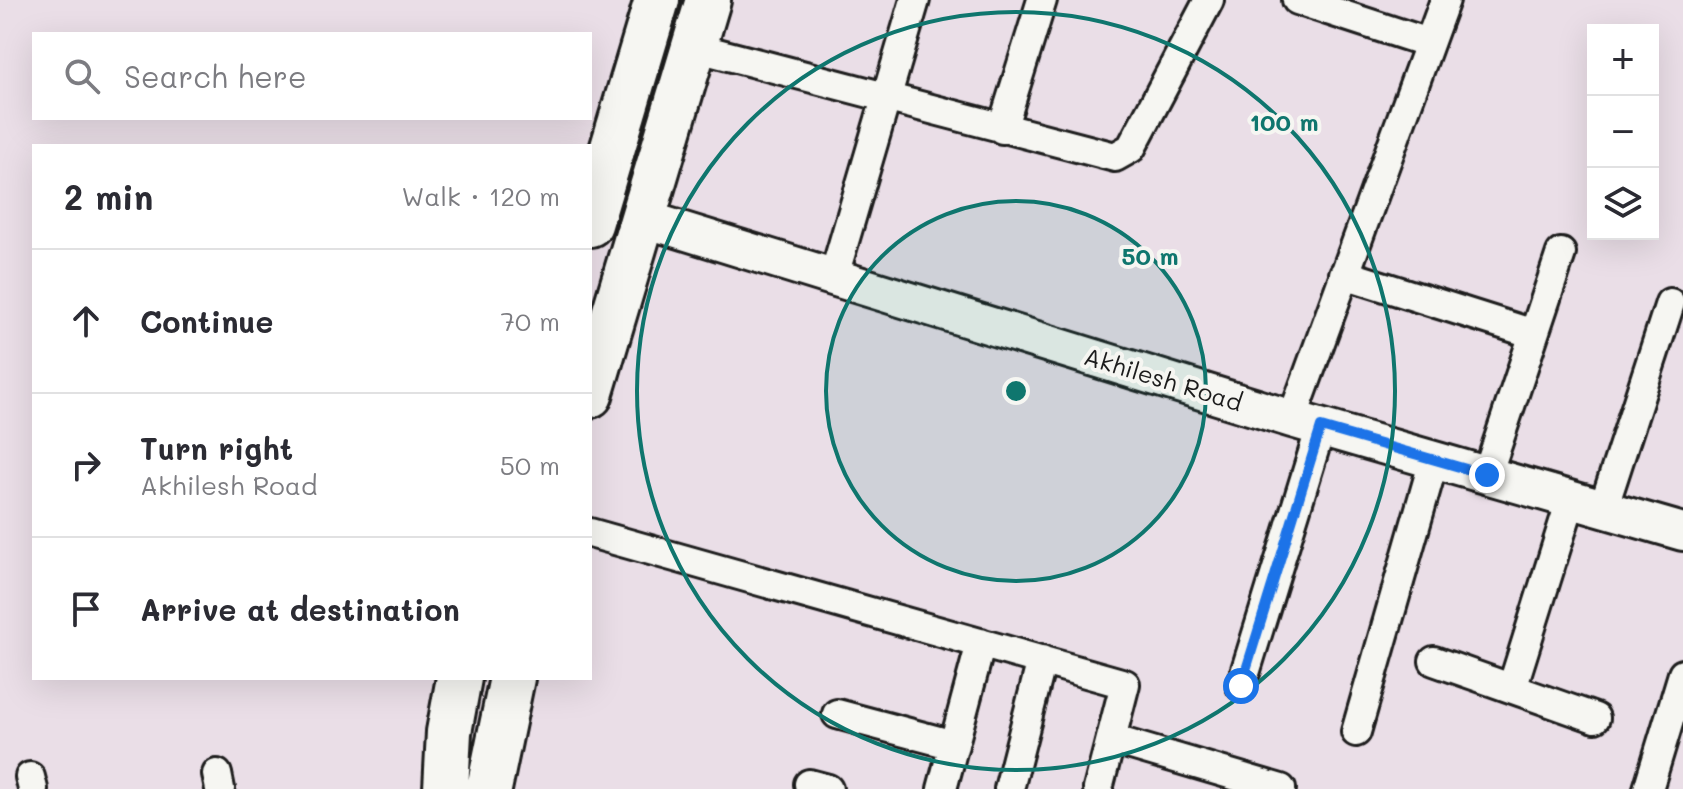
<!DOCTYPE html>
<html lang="en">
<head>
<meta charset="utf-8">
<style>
  body { margin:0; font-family:Mali,sans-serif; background:#f7f7f7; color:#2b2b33 }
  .controls { position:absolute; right:24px; top:24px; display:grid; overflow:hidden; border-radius:0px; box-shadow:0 8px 32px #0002 }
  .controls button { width:72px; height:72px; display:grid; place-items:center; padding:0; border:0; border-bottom:2px solid #e1e1e2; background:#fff; color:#2b2b33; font:40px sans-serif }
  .stop { position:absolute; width:24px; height:24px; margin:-18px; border:6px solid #1a73e8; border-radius:50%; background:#fff }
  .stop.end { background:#1a73e8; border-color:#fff; box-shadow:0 2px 8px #0008 }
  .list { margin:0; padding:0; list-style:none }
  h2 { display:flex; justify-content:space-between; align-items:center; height:104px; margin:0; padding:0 32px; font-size:34px }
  h2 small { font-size:26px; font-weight:400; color:#7c7c81 }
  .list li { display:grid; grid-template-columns:52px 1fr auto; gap:24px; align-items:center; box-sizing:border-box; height:144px; padding:0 32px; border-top:2px solid #e1e1e2 }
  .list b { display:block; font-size:30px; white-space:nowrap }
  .list p { margin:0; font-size:26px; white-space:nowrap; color:#7c7c81 }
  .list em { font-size:26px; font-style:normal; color:#7c7c81 }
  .icon { flex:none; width:44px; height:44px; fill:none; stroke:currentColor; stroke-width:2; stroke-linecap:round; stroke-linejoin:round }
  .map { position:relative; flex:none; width:1683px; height:789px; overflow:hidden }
  .search { position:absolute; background:#fff; box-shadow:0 8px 32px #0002; left:32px; top:32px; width:560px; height:88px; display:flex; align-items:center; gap:20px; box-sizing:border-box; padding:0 28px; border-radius:0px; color:#7c7c81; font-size:30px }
  .panel { position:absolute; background:#fff; box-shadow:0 8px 32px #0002; left:32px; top:144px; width:560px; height:536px; border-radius:0px }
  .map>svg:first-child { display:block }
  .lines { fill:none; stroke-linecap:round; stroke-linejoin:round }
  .minor-casing { stroke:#1c1c1c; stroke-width:34 }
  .tertiary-casing { stroke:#1c1c1c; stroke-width:42 }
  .primary-casing { stroke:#1c1c1c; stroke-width:50 }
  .minor { stroke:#f6f6f2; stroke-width:28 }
  .tertiary { stroke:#f6f6f2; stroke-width:36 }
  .primary { stroke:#f6f6f2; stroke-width:44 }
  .route { stroke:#1a73e8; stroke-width:10 }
  .ring { fill:none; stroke:#0f766e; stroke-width:4 }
  .labels { text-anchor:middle; stroke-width:8; stroke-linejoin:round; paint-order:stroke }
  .street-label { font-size:24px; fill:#1c1c1c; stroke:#f6f6f2 }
  .centre { fill:#0f766e; stroke:#f6f6f2; stroke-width:4 }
  .ring-label { font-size:24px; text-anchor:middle; font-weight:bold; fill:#0f766e; stroke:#f6f6f2; stroke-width:8; stroke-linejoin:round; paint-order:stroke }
</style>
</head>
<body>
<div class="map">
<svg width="1683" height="789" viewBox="0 0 1683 789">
  <rect width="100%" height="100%" fill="#eadee7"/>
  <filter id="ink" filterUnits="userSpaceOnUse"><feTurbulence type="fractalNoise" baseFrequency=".0125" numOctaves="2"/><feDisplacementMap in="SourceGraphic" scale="16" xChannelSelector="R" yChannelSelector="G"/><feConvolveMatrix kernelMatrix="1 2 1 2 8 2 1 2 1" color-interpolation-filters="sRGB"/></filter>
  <g filter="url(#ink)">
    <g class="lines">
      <defs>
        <path id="minor" d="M1297 0 1429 43
          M694 47 1115 157 1131 148 1209 0
          M1002 129 1042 0
          M1344 274 1534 334
          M833 279 915 0
          M1292 419 1445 0
          M1487 475 1561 253
          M1603 509 1670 303
          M590 533 1125 684 1098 789
          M1434 661 1595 718
          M1241 686 1321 427
          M1512 688 1571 500
          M837 714 954 745
          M1356 732 1434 460
          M1111 739 1281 789
          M217 774 220 789
          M30 777 33 789
          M809 784 828 789
          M942 789 981 643
          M1009 789 1042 660
          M1648 789 1683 674"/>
        <path id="tertiary" d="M645 219 1292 419 1683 532"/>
        <path id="primary" d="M590 224 657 0
          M590 395 708 0
          M446 789 449 732 459 678
          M489 789 512 678"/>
      </defs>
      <!-- minor casing -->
      <use href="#minor" class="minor-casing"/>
      <!-- tertiary casing -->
      <use href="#tertiary" class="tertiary-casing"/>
      <!-- primary casing -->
      <use href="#primary" class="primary-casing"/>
      <!-- minor -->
      <use href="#minor" class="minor"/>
      <!-- tertiary -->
      <use href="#tertiary" class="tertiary"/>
      <!-- primary -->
      <use href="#primary" class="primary"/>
    </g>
  </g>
  <g class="lines" filter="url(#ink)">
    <!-- route -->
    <path class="route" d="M1241 686 1321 427 1487 475"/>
  </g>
  <!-- distance rings -->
  <circle cx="1016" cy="391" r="190" fill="#0f766e" fill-opacity=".12"/>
  <g class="ring">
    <circle cx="1016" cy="391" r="190"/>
    <circle cx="1016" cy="391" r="379"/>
  </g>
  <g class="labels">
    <!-- street labels -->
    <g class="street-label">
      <text transform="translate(1163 380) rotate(17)" y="8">Akhilesh Road</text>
    </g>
  </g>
  <circle cx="1016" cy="391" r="12" class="centre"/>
  <g class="ring-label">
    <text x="1284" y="131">100 m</text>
    <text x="1150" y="265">50 m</text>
  </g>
</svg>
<div class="controls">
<button>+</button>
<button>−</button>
<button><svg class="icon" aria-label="layers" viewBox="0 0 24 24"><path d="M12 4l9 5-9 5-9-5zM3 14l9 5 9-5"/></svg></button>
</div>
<div class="stop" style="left:1241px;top:686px"></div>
<div class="stop end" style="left:1487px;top:475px"></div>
<div class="search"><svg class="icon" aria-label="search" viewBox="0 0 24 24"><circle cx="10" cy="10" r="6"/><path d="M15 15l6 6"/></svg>Search here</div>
<section class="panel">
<h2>2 min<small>Walk · 120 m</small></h2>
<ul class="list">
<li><svg class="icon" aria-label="ahead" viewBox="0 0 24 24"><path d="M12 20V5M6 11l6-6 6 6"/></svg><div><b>Continue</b></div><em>70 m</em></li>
<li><svg class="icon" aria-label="right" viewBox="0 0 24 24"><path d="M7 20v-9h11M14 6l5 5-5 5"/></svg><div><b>Turn right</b><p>Akhilesh Road</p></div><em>50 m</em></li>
<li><svg class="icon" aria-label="arrive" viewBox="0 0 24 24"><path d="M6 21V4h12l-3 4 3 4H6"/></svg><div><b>Arrive at destination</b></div></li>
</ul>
</section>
</div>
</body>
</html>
